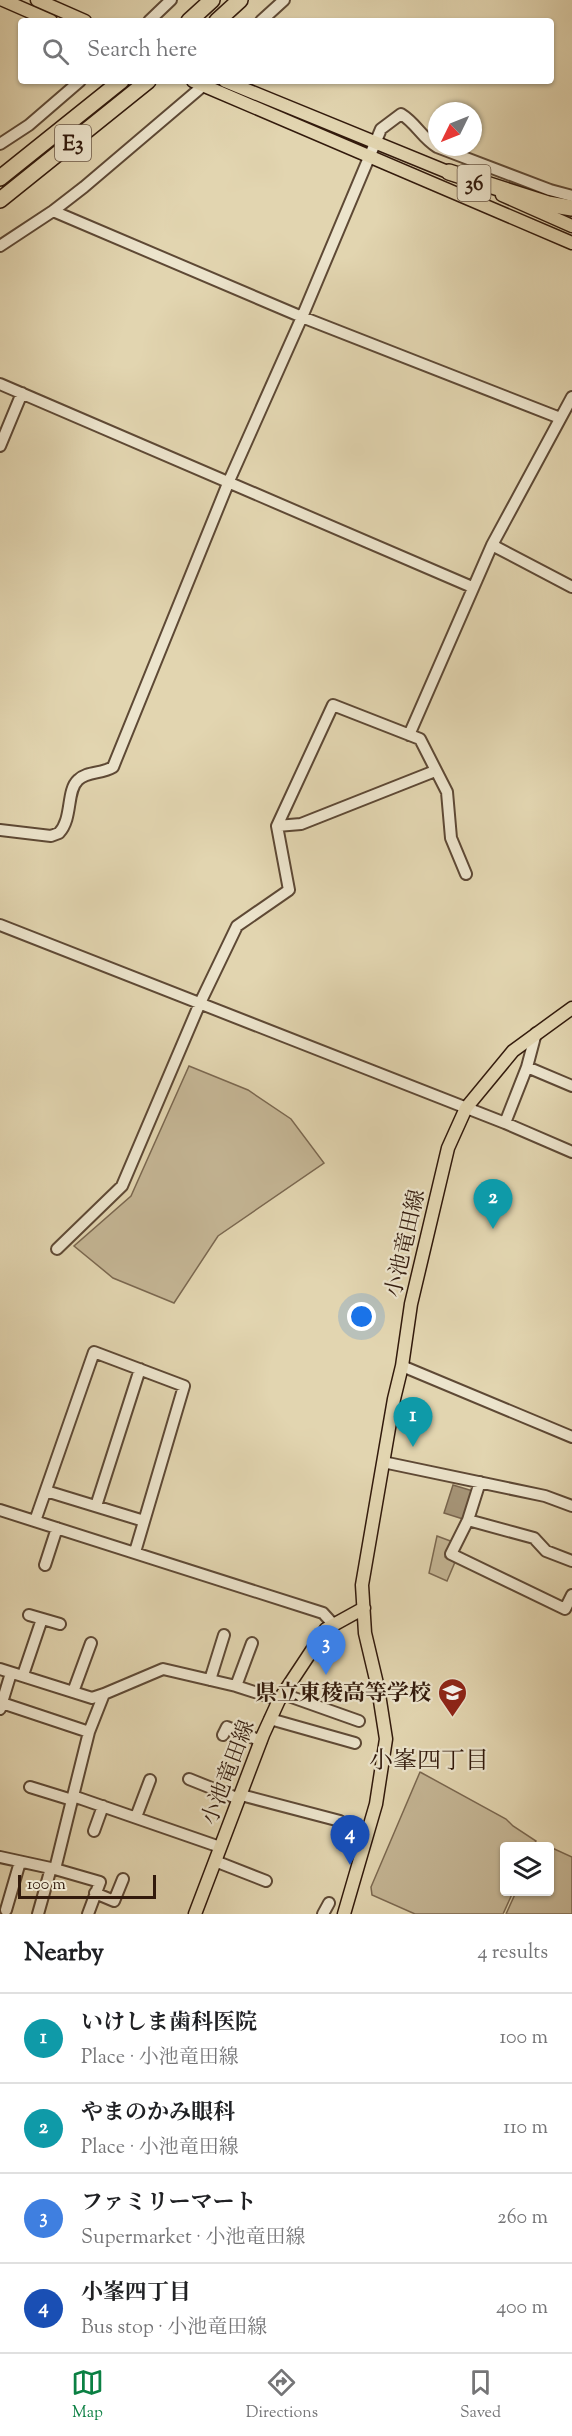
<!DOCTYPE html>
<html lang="en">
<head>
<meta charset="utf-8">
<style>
  body { margin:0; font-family:"Sorts Mill Goudy","Noto Serif JP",serif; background:#f2f2f2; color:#202124 }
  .controls { position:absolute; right:18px; bottom:18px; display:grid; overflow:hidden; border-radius:6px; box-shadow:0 2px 4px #0004 }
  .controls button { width:54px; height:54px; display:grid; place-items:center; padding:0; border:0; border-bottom:2px solid #e0e0e0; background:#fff; color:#202124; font:30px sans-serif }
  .compass { position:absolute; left:428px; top:102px; width:54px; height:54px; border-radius:50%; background:#fff; box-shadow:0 2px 4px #0004; rotate:227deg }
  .scale { position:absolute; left:18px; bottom:15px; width:138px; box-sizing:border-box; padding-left:6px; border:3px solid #321a0c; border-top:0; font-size:16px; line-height:21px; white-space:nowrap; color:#321a0c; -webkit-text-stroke:4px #ece4cc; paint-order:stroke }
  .you { position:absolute; left:362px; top:1317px; width:21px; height:21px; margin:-15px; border:4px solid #fff; border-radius:50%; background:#1a73e8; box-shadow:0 0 0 9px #1a73e833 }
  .badge { display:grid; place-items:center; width:39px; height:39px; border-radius:50%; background:#0b8043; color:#fff; font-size:20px; font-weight:700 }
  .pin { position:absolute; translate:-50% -50px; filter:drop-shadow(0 2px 3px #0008) }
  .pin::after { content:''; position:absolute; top:32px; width:21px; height:18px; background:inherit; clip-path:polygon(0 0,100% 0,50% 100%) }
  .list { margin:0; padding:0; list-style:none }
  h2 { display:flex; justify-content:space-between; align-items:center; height:78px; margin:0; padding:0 24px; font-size:26px }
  h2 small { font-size:20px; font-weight:400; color:#757577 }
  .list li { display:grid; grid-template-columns:39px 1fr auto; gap:18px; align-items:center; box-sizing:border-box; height:90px; padding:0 24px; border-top:2px solid #e0e0e0 }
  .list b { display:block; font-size:22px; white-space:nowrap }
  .list p { margin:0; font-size:20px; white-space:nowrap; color:#757577 }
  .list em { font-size:20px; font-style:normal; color:#757577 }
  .icon { flex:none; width:33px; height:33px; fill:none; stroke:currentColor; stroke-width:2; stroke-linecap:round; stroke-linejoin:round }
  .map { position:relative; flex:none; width:572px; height:1914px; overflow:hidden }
  .search { position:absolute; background:#fff; box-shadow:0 2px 4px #0004; left:18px; right:18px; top:18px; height:66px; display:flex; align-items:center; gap:15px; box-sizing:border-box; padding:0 21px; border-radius:6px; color:#757577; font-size:22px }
  .sheet { height:438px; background:#fff }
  nav { display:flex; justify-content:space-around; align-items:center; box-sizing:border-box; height:84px; border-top:2px solid #e0e0e0; background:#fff; font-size:16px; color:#757577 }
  nav a { display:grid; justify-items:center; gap:3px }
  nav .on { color:#0b8043 }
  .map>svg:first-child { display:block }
  .green { fill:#c4b594; stroke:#7b6850; stroke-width:1.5 }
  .water { fill:#a69578; stroke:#78644d; stroke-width:1.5 }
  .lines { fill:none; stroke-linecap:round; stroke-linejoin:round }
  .minor-casing { stroke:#5e4935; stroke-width:14 }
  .major-casing { stroke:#321a0c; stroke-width:15 }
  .highway-casing { stroke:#321a0c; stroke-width:18 }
  .minor { stroke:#ece4cc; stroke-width:10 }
  .major { stroke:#e2d5b0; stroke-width:12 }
  .highway { stroke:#e2d5b0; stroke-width:15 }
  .labels { text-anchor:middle; stroke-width:4.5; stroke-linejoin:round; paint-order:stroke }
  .shield { fill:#ece4cc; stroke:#6a5746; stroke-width:1.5 }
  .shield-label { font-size:21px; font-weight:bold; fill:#321a0c }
  .street-label { font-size:22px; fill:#321a0c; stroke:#ece4cc }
  .poi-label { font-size:22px; font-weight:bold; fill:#321a0c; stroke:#ece4cc; text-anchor:end }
  .neighbourhood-label { font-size:24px; fill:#321a0c; stroke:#ece4cc }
</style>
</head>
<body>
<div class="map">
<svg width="572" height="1914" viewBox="0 0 572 1914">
  <rect width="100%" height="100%" fill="#e2d5b0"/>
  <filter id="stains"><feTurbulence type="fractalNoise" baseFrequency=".00333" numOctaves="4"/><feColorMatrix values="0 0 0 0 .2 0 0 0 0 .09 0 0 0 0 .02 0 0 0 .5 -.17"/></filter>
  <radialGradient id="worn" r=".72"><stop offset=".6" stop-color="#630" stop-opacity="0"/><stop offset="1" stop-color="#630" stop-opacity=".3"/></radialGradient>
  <!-- green -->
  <path class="green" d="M189 1066 248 1090 291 1119 324 1163 218 1236 174 1303 113 1278 74 1246 131 1196Z
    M437 1536 453 1542 445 1557 455 1562 447 1581 429 1573Z
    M420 1772 506 1819 513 1826 536 1841 533 1846H504V1892H513L503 1914H415L372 1895 371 1887Z
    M550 1847 572 1857V1914H506L516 1892H550Z"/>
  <!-- water -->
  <path class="water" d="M453 1485 473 1491 463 1519 444 1513Z"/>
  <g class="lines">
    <defs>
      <path id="minor" d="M149 21 171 0
        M261 21 284 0
        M0 144 29 125 80 81
        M437 147 550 190 572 196
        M53 211 302 317 560 418
        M0 246 53 211 84 187 204 85
        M0 384 472 587
        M0 446 22 393
        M492 545 572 587
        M409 735 492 545 572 397
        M277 826 301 824 435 771
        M0 830 51 836 59 833C73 818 66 791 78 780 87 771 102 774 113 767L229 481 302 317 381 129 401 114C416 123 422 138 437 147
        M0 925 505 1123 572 1152
        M527 1067 572 1086
        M505 1123 527 1067 536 1033
        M57 1249 122 1186 200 1003 237 926 289 890 277 826 333 705 420 739 447 792 451 838 466 874
        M402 1366 572 1437
        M383 1462 545 1496 572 1506
        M480 1482 468 1520 451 1554 565 1609 572 1595
        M46 1491 144 1521
        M96 1506 140 1369
        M0 1510 323 1613 333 1624
        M468 1520 534 1538 546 1551 572 1561
        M35 1521 94 1352 184 1386 135 1552
        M45 1565 57 1528
        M29 1615 60 1624
        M0 1669 92 1698 104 1694
        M23 1675 42 1619
        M210 1680 224 1635
        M236 1686 252 1643
        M73 1692 91 1643
        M283 1694 359 1721
        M2 1703 89 1732
        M0 1709 11 1673
        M270 1719 355 1743
        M223 1735 227 1727 261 1741
        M189 1779 239 1799
        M30 1787 72 1800
        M241 1795 340 1821
        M136 1817 150 1780
        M94 1831 103 1806
        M220 1847 73 1796 89 1732 104 1694 163 1669 236 1686 279 1700
        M0 1857 55 1869 100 1882 88 1914
        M215 1861 266 1881
        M55 1869 73 1796
        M95 1893 114 1901 123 1879
        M6 1910 20 1862
        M38 1914 51 1868
        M323 1914 329 1903"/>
      <path id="major" d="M3 0 51 21
        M37 0 85 21
        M193 81 572 243
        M225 81 455 175
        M502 195 572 226
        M195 1914 263 1735 279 1700 326 1629 364 1608
        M344 1914 376 1804 386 1739 378 1688 365 1633 362 1585 394 1399 402 1366 411 1304 448 1148 466 1108 513 1051 572 1008"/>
      <path id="highway" d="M189 21 212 0
        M217 21 240 0
        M449 172 548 204 572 208
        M0 178 121 81
        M0 200 148 81"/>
    </defs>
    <!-- minor casing -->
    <use href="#minor" class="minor-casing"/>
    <!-- major casing -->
    <use href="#major" class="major-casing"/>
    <!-- highway casing -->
    <use href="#highway" class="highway-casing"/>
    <!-- minor -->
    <use href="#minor" class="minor"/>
    <!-- major -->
    <use href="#major" class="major"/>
    <!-- highway -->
    <use href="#highway" class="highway"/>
  </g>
  <!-- icons -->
  <defs>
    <symbol id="school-pin" viewBox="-11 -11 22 30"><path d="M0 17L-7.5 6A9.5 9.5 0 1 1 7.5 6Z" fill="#8f2418" stroke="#ece4cc"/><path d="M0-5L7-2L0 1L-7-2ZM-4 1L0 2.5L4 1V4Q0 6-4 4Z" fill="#fff"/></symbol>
  </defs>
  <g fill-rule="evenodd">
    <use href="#school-pin" x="436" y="1676" width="33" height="45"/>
  </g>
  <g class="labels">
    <!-- shield labels -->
    <g class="shield">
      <rect x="55" y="125" width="36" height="36" rx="4.5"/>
      <rect x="457.5" y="165" width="33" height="36" rx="4.5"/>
    </g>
    <g class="shield-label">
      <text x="73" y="150">E3</text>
      <text x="474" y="190">36</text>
    </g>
    <!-- street labels -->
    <g class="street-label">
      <text transform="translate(404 1243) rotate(-77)" y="8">小池竜田線</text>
      <text transform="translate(227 1772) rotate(-69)" y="8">小池竜田線</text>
    </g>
    <!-- poi labels -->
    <g class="poi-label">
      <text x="431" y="1700">県立東稜高等学校</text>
    </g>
    <!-- neighbourhood labels -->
    <g class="neighbourhood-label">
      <text x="429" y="1768">小峯四丁目</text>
    </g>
  </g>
  <rect width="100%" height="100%" filter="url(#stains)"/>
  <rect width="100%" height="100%" fill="url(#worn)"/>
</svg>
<div class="controls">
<button><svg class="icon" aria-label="layers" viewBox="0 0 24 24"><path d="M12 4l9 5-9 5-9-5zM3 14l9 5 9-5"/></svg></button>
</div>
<svg class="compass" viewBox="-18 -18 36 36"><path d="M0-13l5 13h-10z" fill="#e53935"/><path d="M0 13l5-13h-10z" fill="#757577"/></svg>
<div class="scale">100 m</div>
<div class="you"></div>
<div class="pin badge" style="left:413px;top:1447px;background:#0f9aa8">1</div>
<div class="pin badge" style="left:493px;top:1229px;background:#0f9aa8">2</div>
<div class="pin badge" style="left:326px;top:1675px;background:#3f7fe0">3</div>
<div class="pin badge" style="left:350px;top:1865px;background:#1a4fb4">4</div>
<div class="search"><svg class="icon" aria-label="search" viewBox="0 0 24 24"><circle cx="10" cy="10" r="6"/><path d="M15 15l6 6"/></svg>Search here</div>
</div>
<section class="sheet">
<h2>Nearby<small>4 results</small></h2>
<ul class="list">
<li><span class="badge" style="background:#0f9aa8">1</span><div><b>いけしま歯科医院</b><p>Place · 小池竜田線</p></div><em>100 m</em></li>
<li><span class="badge" style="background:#0f9aa8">2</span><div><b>やまのかみ眼科</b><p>Place · 小池竜田線</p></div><em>110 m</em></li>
<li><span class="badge" style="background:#3f7fe0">3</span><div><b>ファミリーマート</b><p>Supermarket · 小池竜田線</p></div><em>260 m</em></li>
<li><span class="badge" style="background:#1a4fb4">4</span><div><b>小峯四丁目</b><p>Bus stop · 小池竜田線</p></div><em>400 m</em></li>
</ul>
</section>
<nav>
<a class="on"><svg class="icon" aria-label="map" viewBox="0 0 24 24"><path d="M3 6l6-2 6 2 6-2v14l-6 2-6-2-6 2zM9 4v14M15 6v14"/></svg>Map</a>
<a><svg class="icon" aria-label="directions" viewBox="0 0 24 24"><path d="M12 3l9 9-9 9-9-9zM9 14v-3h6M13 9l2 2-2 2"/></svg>Directions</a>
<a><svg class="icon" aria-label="saved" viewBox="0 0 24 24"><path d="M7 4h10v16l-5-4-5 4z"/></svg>Saved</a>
</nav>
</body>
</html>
